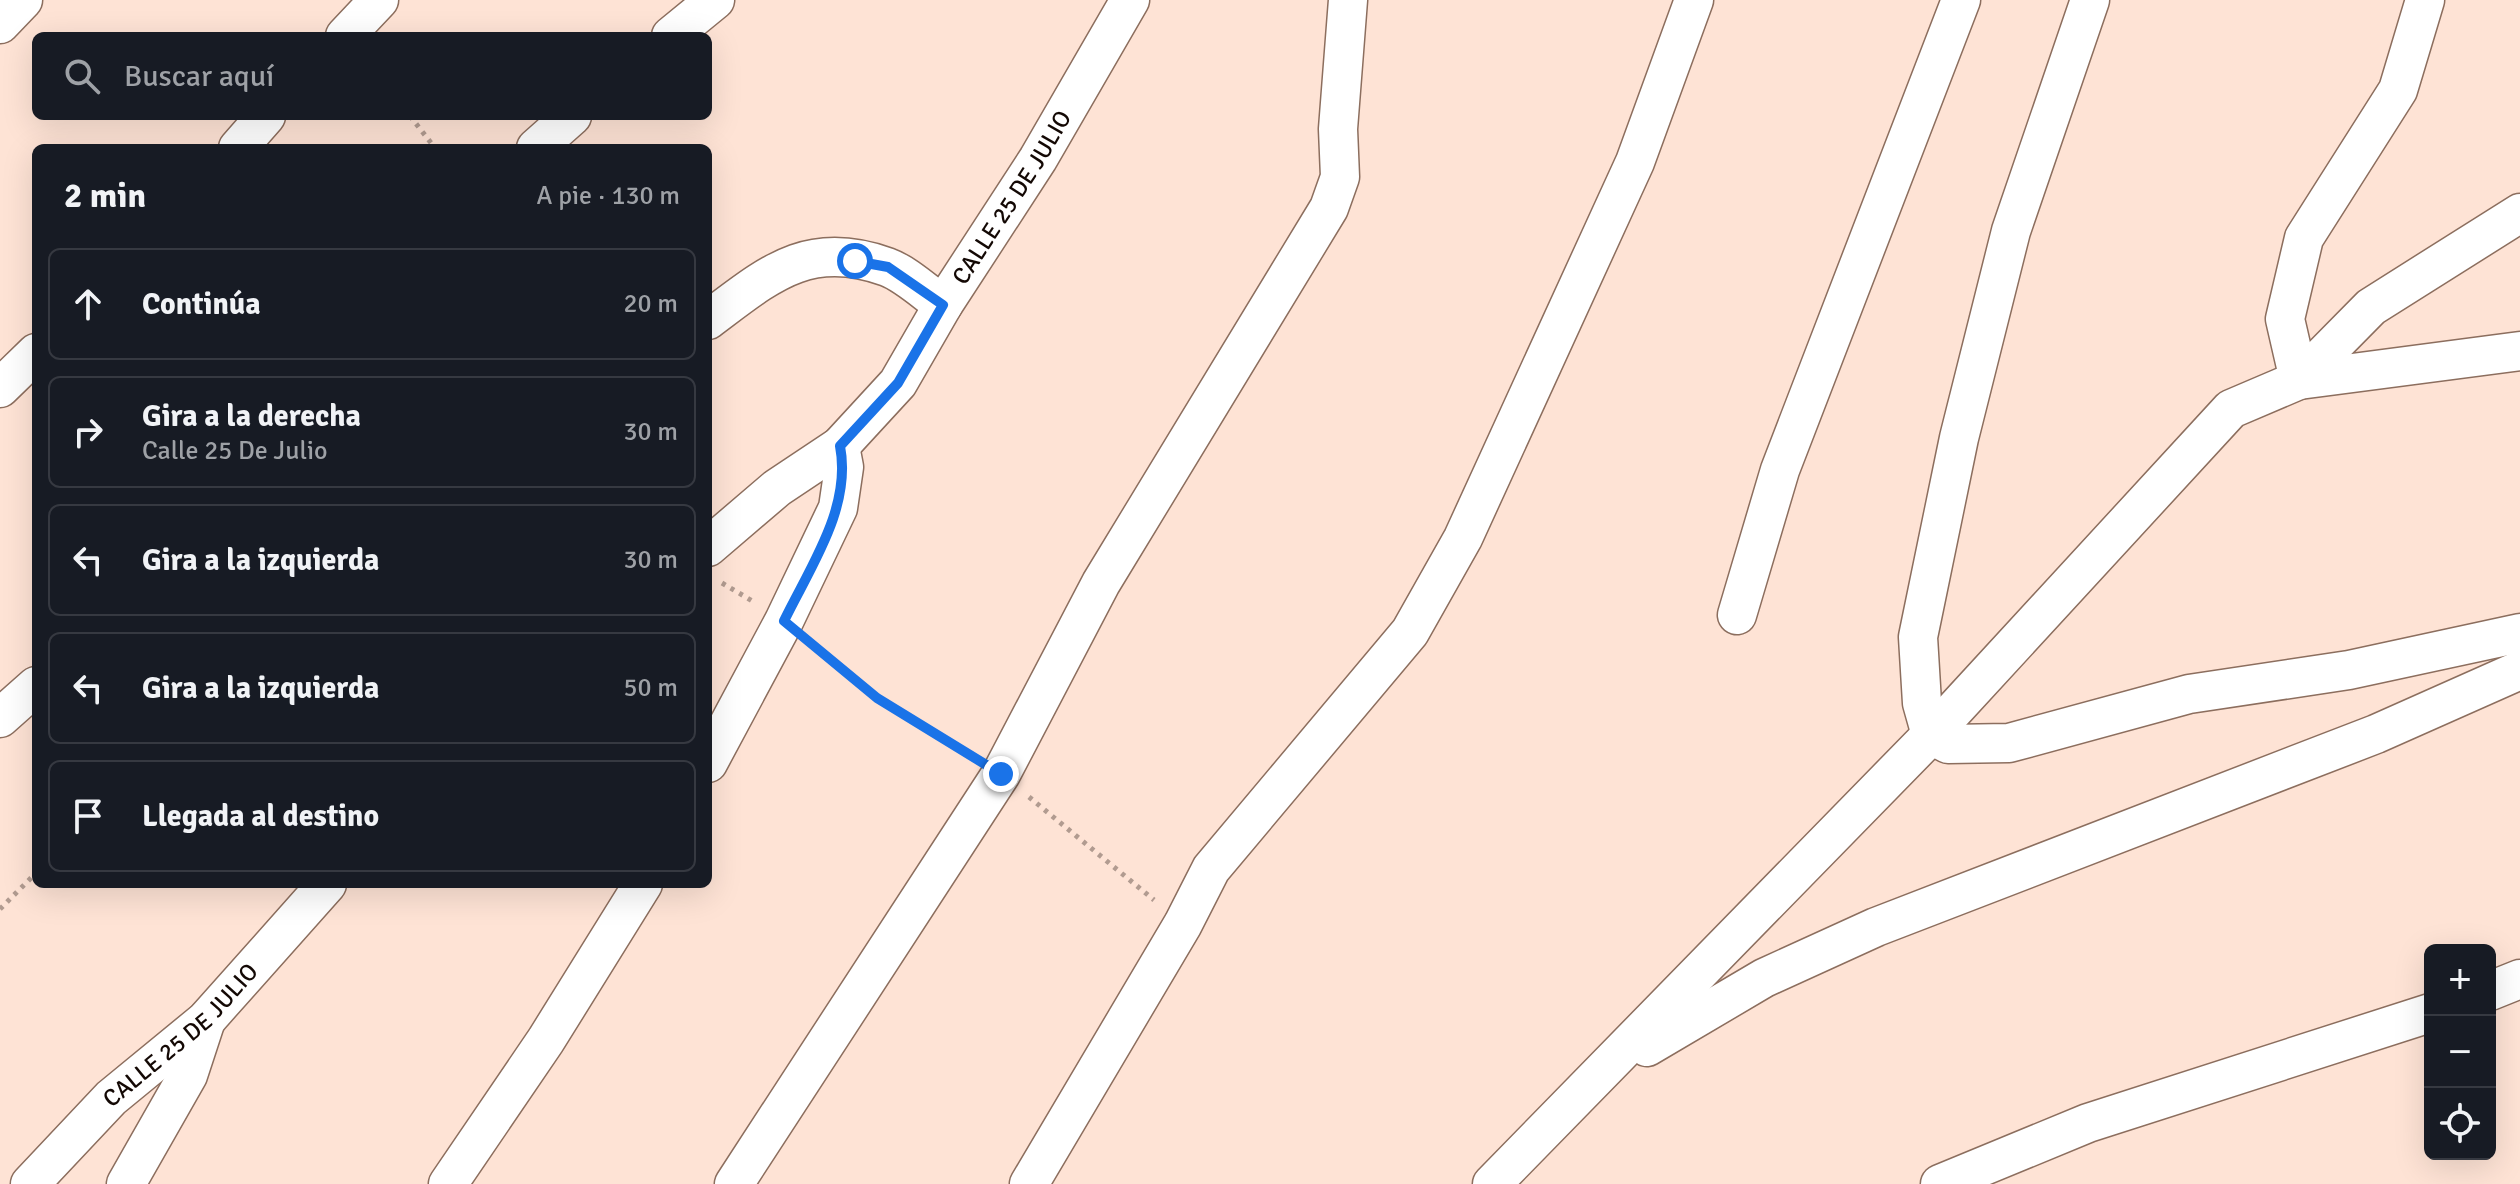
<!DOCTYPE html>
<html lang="es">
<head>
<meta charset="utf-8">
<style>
  body { margin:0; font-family:Signika,sans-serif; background:#242831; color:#f1f3f6 }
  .controls { position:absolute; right:24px; bottom:24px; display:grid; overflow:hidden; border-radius:12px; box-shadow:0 8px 32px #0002 }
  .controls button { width:72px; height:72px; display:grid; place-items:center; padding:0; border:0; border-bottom:2px solid #363941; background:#171b24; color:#f1f3f6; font:40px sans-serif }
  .stop { position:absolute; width:24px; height:24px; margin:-18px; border:6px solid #1a73e8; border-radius:50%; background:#fff }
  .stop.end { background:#1a73e8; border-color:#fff; box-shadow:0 2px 8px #0008 }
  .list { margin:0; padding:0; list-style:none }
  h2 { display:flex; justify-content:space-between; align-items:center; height:104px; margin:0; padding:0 32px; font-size:34px }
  h2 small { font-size:26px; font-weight:400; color:#9ea1a6 }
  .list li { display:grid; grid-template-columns:52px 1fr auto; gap:24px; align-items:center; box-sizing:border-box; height:112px; margin:0 16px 16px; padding:0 16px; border:2px solid #363941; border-radius:12px }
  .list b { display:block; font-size:30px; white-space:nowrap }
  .list p { margin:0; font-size:26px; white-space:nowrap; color:#9ea1a6 }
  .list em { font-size:26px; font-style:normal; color:#9ea1a6 }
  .icon { flex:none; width:44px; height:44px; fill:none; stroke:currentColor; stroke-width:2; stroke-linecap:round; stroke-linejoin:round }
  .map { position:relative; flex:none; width:2520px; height:1184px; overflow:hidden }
  .search { position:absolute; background:#171b24; box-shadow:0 8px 32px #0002; left:32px; top:32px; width:680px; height:88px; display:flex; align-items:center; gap:20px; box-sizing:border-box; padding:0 28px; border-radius:12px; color:#9ea1a6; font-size:30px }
  .panel { position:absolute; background:#171b24; box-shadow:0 8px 32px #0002; left:32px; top:144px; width:680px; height:744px; border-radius:12px }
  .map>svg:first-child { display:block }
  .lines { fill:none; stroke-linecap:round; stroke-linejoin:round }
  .street-casing { stroke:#8c6e5e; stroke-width:41 }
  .path { stroke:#b19b90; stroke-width:5; stroke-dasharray:4 6; stroke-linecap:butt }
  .street { stroke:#fff; stroke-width:38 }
  .route { stroke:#1a73e8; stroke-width:10 }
  .labels { text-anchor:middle; stroke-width:6; stroke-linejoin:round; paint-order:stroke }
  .street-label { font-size:24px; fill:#130804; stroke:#fff }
</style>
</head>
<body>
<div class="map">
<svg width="2520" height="1184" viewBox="0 0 2520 1184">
  <rect width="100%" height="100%" fill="#fee3d5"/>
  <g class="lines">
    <defs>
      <g id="street">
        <path d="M2090 0 2011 231 1959 438 1918 637 1922 703 1931 735 1948 744 2009 743 2189 694 2349 670 2520 633"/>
        <path d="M2425 0 2398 90 2304 238 2285 319 2299 380 2520 351"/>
        <path d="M0 24 23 0"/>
        <path d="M345 36 379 0"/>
        <path d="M671 36 715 0"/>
        <path d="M238 148 266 116"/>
        <path d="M536 148 572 116"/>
        <path d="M708 320C767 276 807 238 887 267 906 274 926 293 943 305"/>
        <path d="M0 388 36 353"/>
        <path id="s1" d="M708 547 777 488 840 446 898 383 943 305 1038 159 1130 0"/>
        <path d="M1737 615 1780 470 1961 0"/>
        <path d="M0 718 36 686"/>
        <path d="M708 763 784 621 838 508 844 467 840 446"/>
        <path d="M2490 991 2520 979"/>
        <path d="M1647 1047 1764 978 1876 927 2376 734 2520 670"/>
        <path id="s2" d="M30 1184 111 1098 206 1020 327 884"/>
        <path d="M126 1184 188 1075 206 1020"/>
        <path d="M448 1184 546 1040 643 884"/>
        <path d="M734 1184 1001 774 1101 583 1329 208 1340 177 1338 129 1348 0"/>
        <path d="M1029 1184 1183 924 1211 869 1410 632 1463 538 1635 162 1694 0"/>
        <path d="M1492 1184 1931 735 2231 409 2299 380 2371 307 2520 213"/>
        <path d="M1940 1184 2088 1123 2430 1013"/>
      </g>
    </defs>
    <!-- street casing -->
    <use href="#street" class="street-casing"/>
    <!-- path -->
    <path class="path" d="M410 116 435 148
      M722 583 754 602
      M814 645 877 698 969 754
      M1029 797 1154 900
      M0 909 36 873"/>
    <!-- street -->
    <use href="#street" class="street"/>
  </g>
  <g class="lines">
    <!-- route -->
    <path class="route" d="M855 261 888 267 943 305 898 383 840 446C852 508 810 567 784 621L877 698 1001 774"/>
  </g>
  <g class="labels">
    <!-- street labels -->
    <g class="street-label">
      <text dy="8" stroke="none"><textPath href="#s1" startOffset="470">CALLE 25 DE JULIO</textPath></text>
      <text dy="8" stroke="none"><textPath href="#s2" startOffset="212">CALLE 25 DE JULIO</textPath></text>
    </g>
  </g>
</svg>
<div class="controls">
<button>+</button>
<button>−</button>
<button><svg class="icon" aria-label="locate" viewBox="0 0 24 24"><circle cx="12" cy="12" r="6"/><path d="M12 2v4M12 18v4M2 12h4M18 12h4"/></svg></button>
</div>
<div class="stop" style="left:855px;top:261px"></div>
<div class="stop end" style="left:1001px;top:774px"></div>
<div class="search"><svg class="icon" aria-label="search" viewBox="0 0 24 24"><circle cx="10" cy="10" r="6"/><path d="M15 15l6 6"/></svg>Buscar aquí</div>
<section class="panel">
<h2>2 min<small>A pie · 130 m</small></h2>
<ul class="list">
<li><svg class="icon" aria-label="ahead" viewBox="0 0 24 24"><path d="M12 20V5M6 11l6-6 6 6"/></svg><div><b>Continúa</b></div><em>20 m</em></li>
<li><svg class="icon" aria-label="right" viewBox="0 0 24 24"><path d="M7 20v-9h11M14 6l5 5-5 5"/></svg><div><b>Gira a la derecha</b><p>Calle 25 De Julio</p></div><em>30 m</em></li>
<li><svg class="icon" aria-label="left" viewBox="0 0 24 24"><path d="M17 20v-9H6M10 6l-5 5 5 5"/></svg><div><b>Gira a la izquierda</b></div><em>30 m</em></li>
<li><svg class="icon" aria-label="left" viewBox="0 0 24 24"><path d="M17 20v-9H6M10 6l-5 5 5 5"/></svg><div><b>Gira a la izquierda</b></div><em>50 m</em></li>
<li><svg class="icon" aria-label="arrive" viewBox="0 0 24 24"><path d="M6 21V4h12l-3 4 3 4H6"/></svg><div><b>Llegada al destino</b></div></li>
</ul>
</section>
</div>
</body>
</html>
